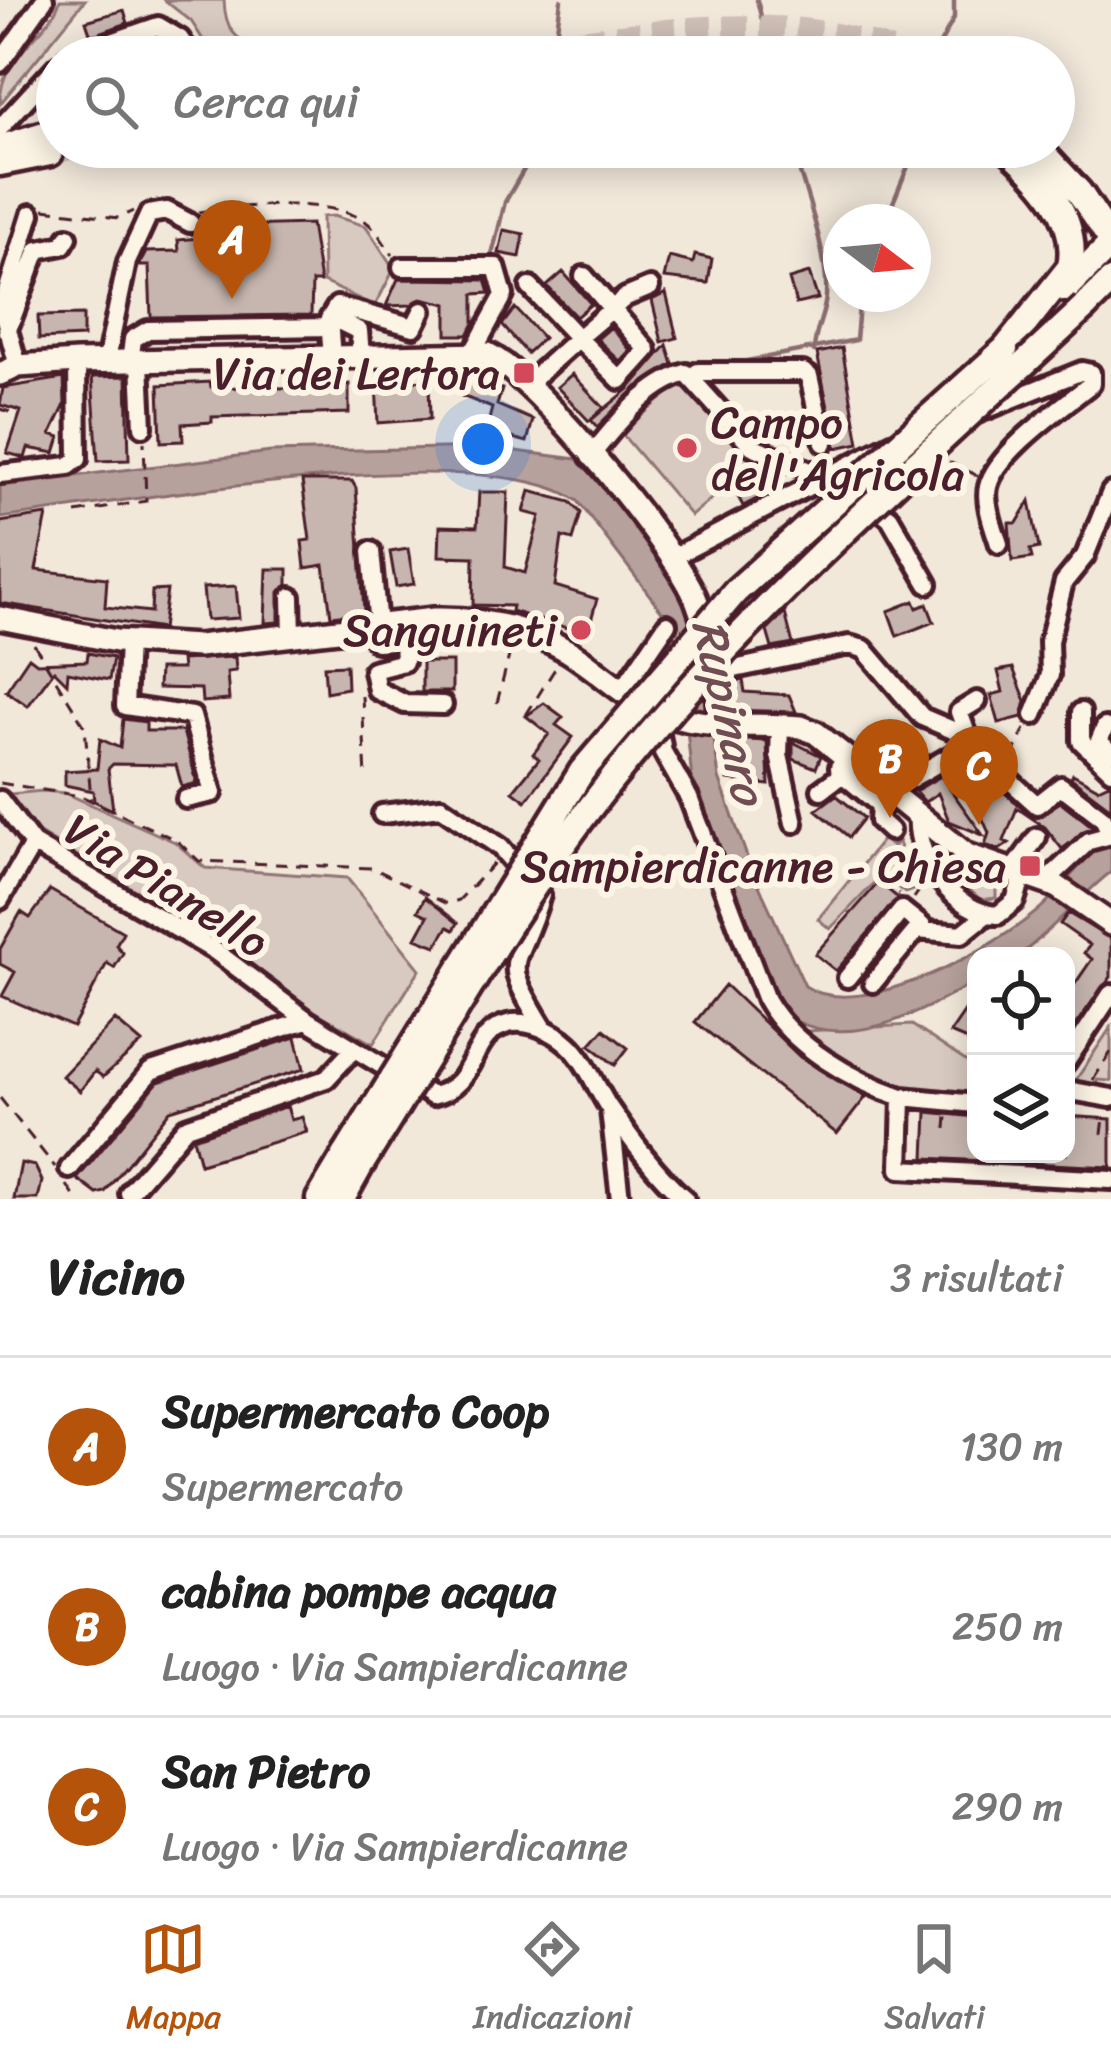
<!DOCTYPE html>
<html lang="it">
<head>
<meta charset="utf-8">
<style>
  body { margin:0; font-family:Sriracha,sans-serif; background:#f2f2f2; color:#222 }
  .controls { position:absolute; right:36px; bottom:36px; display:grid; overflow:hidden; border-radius:24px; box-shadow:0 6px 30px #0003 }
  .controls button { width:108px; height:108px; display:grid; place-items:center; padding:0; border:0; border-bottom:3px solid #e0e0e0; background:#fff; color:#222; font:60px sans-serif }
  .compass { position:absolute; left:823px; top:204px; width:108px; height:108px; border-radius:50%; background:#fff; box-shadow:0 6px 30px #0003; rotate:106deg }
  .you { position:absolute; left:483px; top:444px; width:42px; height:42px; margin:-30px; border:9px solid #fff; border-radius:50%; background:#1a73e8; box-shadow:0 0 0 18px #1a73e833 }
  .badge { display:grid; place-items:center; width:78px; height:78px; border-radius:50%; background:#b45309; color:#fff; font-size:39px; font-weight:700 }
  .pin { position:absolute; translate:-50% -99px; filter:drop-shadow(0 3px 6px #0008) }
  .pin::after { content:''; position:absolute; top:63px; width:42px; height:36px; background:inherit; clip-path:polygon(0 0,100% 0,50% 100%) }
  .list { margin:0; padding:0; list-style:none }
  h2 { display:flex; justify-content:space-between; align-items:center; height:156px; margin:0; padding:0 48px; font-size:51px }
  h2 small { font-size:39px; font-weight:400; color:#767676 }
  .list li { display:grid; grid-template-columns:78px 1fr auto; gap:36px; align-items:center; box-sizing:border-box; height:180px; padding:0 48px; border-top:3px solid #e0e0e0 }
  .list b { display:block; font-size:45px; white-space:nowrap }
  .list p { margin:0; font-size:39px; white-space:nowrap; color:#767676 }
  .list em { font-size:39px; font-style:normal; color:#767676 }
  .icon { flex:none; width:66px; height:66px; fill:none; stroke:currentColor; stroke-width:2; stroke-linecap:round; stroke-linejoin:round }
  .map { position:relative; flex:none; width:1111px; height:1199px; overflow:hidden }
  .search { position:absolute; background:#fff; box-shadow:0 6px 30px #0003; left:36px; right:36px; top:36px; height:132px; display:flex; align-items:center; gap:30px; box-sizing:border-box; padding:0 42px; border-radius:66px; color:#767676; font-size:45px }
  .sheet { height:696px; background:#fff }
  nav { display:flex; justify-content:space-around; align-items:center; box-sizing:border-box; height:168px; border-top:3px solid #e0e0e0; background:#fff; font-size:33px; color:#767676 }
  nav a { display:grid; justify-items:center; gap:6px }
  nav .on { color:#b45309 }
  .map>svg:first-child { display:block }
  .green { fill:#d8cac0; stroke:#917476; stroke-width:3 }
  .water { fill:#b6a19c; stroke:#8b6d6f; stroke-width:3 }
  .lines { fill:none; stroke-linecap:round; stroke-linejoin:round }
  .stream { stroke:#8b6d6f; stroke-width:4.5 }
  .building { fill:#c7b6af; stroke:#4a1f2b; stroke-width:3 }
  .highway-tunnel { stroke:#d0c0b7; stroke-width:24; stroke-dasharray:24 12; stroke-linecap:butt }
  .minor-casing { stroke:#4a1f2b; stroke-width:26 }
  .major-casing { stroke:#4a1f2b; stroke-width:30 }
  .highway-casing { stroke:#4a1f2b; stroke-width:33 }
  .path { stroke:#4a1f2b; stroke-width:3; stroke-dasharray:12 9; stroke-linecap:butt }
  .minor { stroke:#fcf5e5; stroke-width:16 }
  .major { stroke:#fcf5e5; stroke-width:21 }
  .highway { stroke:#fcf5e5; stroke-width:24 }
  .highway-bridge-casing { stroke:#4a1f2b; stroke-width:33; stroke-linecap:butt }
  .highway-bridge { stroke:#fcf5e5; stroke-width:24 }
  .poi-dot { fill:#d1495b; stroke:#fcf5e5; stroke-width:4.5 }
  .labels { text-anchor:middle; stroke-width:12; stroke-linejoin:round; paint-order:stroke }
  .poi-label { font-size:45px; fill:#4a1f2b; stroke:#fcf5e5; text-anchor:end }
  .street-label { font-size:45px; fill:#4a1f2b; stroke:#fcf5e5 }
  .water-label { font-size:48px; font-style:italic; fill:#704c53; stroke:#fcf5e5 }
</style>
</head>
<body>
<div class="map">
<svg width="1111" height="1199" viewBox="0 0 1111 1199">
  <rect width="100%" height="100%" fill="#f1e8da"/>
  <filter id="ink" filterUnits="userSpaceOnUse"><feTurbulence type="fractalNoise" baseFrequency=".00833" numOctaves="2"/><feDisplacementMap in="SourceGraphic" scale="24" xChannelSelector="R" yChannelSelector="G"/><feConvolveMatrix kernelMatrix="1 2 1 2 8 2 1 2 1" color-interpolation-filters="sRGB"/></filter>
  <g filter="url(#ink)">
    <!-- green -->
    <path class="green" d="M60 0H85L0 104C0 51 47 40 60 0Z
      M164 0H224C225 37 241 40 269 57L211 52 191 21Z
      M333 216 366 226 394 269 375 306 323 282 322 217Z
      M682 381 753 464 691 516 621 433Z
      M43 791 65 793 175 842 205 868 347 878 420 969 373 1044 314 1011 220 941 26 825 9 794Z
      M883 839 892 847 899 841 900 854 921 871 918 888 905 893 882 875 830 929 818 919Z
      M942 854 996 883V898L981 900 950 873Z
      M912 1025 976 1068V1098L869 1081 805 1031Z
      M1111 1027V1081L1097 1080 1096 1093 1074 1083Z"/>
    <!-- water -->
    <path class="water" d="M486 447 577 459 629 513 677 581 706 678 719 778 751 868 805 986C860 1024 1001 946 1045 904 1065 884 1081 862 1102 843L1111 842V872C1088 888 1031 952 1016 956 1004 959 988 956 976 956V981C921 1013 845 1054 785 1015L693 791 683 688 664 614 578 501C489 436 117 503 0 518V485L271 452Z"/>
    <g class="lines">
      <!-- stream -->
      <path class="stream" d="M757 0 771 57
        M553 57 561 0
        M933 57 954 18V0
        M792 147C804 188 829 254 826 296 825 315 814 331 814 351
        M885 222 916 147
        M492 255 505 202 526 166 527 147
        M731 364 856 340 860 294"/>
    </g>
    <!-- building -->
    <path class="building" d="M124 10 128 23 91 36 86 21Z
      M311 224 320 282H312L311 315 151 317 149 266H139L146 252 179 251 178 240 199 238 202 227Z
      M504 230 524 234 520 257 499 253Z
      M695 255 712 259 708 283 664 278 669 257 693 263Z
      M563 272 591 304 576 317 547 286Z
      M809 273 818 299 796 304 789 279Z
      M398 279 486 280 490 293 474 294V323L468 335H447V304L422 298 411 305 386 306Z
      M666 293 677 338 662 342 652 300Z
      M515 308 543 338 527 353 502 325Z
      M83 315V337L39 339 38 316Z
      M611 327 630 350 620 361 597 339Z
      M667 345 673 364 637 387 597 427 591 420 629 389Z
      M842 348 859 443 836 448 817 353Z
      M572 374 604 408 589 421 557 387Z
      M127 376 129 460 98 461 92 377Z
      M64 378 65 405 51 434 60 437 55 453 28 448 25 458 7 453 21 411 0 405 3 388Z
      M466 378 502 389 497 405 533 420 527 442 486 431 492 408 462 396Z
      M429 380 430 419 378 423 376 382Z
      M210 382 211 387 289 388 349 384V413L212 417V422L182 424 183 441 161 442 159 385Z
      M767 478 774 490 743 506 737 495Z
      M302 481H352L356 488 364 612 331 616 324 565 305 568 302 541 310 540Z
      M530 491 571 502 581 513 573 540 562 537 555 586 597 599 589 627 570 629 511 611 512 606 473 605 474 557 439 556 440 526 477 527 479 492H508L505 567 525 573 540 516 524 512Z
      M1030 501 1039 548 1030 550 1032 558 1012 561 1009 523H1017Z
      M47 515 36 570 107 578 105 607 151 612 152 591 167 590 162 629 0 603V522Z
      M408 549 414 584 396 587 390 552Z
      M267 569H288V585L279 592V622L265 623Z
      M236 586 239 618 206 620 203 588Z
      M914 601 917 608 927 604 934 622 897 636 888 611Z
      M785 613 793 644 772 648 767 631Z
      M88 653 113 658 109 680 68 672 67 683 54 670 28 706 6 691 29 657 37 663 87 661Z
      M235 657 236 671 227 672 229 700 202 702 201 689 158 688 159 669H182L181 660Z
      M422 662H452V692H422Z
      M346 665 347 688 326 692 324 666Z
      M1013 668 1026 701 1022 717 999 723 991 695 1003 692 998 671Z
      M743 680 745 692 789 695 796 712 734 710 731 683Z
      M544 703 563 717 556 725 573 737 526 801 513 791 539 759 533 754 549 734 526 716Z
      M123 719 146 722V731H183L197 783 182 787 176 765 113 764 108 769 113 810 94 801 93 791 65 785V771L97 769 100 739 120 748Z
      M727 739 767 741 769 785 728 780Z
      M793 742 821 756 816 768 793 759Z
      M1073 774 1098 788 1111 782V808L1071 778Z
      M941 776 950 789 983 835 949 821 938 793 925 802 915 791Z
      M991 781 1033 817 1061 802 1093 827 1062 849 1045 827 1017 808 1004 841 1009 843 999 850 985 845 989 833 978 808Z
      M836 795 864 818 849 837 816 810Z
      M879 882 898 898 836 971 815 954Z
      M50 890 123 932 116 945 123 953 114 968 107 963 73 1027 2 996 15 972 0 964V949L21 912 30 918Z
      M425 897 458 923 454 930 448 927 436 946 416 938 428 916 418 911Z
      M1068 913 1111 939V977L1073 1028 1066 1023V997L1092 959 1084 953 1090 945 1060 924Z
      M725 985 800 1057 866 1097 837 1134 695 1022Z
      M976 995V1044L950 1033Z
      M115 1020 142 1043 103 1077 95 1071 80 1091 62 1076Z
      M604 1029 628 1048 615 1065 590 1045Z
      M296 1037 304 1069 170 1110 105 1192 97 1194 77 1179 158 1082Z
      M287 1106 291 1120 302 1117 307 1132 200 1164 193 1138Z
      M927 1112 976 1117V1154H1066V1116L1111 1119V1167L925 1158Z
      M21 1163 35 1166 42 1181 38 1199H14Z"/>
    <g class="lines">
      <!-- highway-tunnel -->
      <path class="highway-tunnel" d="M474 57C605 39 783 0 905 57
        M50 153 74 147"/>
      <defs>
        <path id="minor" d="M68 57 158 26 180 39 192 57
          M0 63 44 0
          M0 128 57 66
          M402 267H496L504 295 474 350
          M530 287 578 338 626 297 650 287
          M339 321 359 331 361 356
          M7 332 38 250 63 245 68 237
          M332 358 329 319 337 306 414 327 422 311
          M106 363 127 262 149 214 167 211 190 223
          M130 363 133 339 148 330 329 327
          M140 363 143 427
          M18 366 2 308 31 214
          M692 377 698 372H803L809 376 824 443
          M526 385 578 338 620 380 647 350 584 276
          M975 414 1082 371 1091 373V384C1065 405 995 453 988 487 984 503 994 528 999 544
          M590 457C615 426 646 385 686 373L752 446 859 492 890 518 928 584
          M0 474 69 466 78 459 77 362
          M371 551 378 626
          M671 558 894 442
          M291 597 292 636
          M367 627 377 642 403 640 404 662 373 670 377 690 405 704 443 705
          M128 642 125 706 192 716 213 793 186 799
          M715 673 849 645 864 649 922 717 955 731 1037 805 1061 786 1103 818 1111 835
          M622 690 667 624
          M1081 712V741L1111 770
          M1034 715 1050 675 1049 641 1064 582 1085 556 1111 492
          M657 718 663 752 689 798 766 1000C792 1046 853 1081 902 1097L900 1169 1111 1180
          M780 725 779 755 794 823
          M1105 727 1099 741 1111 753
          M840 772 880 805 879 821 890 831
          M821 790 840 776 839 767
          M888 792 971 744 959 712 977 701
          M0 800 33 844 215 951 307 1020 432 1096C480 1086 467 1034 508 1024 527 1019 554 1031 568 1044 585 1059 596 1087 608 1106 630 1138 656 1174 685 1199
          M382 814 441 807 500 847 541 895C517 975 497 952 545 1030
          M918 816C914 858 954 913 998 915L1015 901 1023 875
          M1012 872 1037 837
          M1045 882 1089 841 1111 835
          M0 900 33 844
          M847 978 902 910 922 926
          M873 983 917 930 962 934 987 914
          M1066 1062 1111 994
          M1066 1090 1111 1098
          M902 1097 976 1104
          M610 1110 620 1199
          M69 1169 151 1071 307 1020
          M129 1193 186 1127 326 1079 354 1049"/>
        <path id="major" d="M0 374 18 366 77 362 488 354C537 379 678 550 697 602 711 639 718 681 719 721
          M0 618 116 641 198 646 434 619C481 618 527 627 568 651 597 669 622 695 653 709 696 730 754 723 801 727L816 733 967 855 1056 886 1111 924"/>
        <path id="highway" d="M1037 147 1079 192 1111 240
          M0 148 57 130
          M0 163 50 153
          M1066 289 1111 244
          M1085 307 1111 281
          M1005 349 1070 267C1080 217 1041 178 1006 147
          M319 1199 346 1154
          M342 1199 362 1163"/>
      </defs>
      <!-- minor casing -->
      <use href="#minor" class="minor-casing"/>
      <!-- major casing -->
      <use href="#major" class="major-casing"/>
      <!-- highway casing -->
      <use href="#highway" class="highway-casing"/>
      <!-- path -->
      <path class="path" d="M44 209 119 218 133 211
        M199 212C245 206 320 197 362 219 376 227 383 243 393 255
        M0 409 10 412
        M949 462 978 476
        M76 513 146 501 144 442
        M450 556V559
        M34 644 85 727 91 799
        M362 696 366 778
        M497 703 511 648
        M526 715 556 667
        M1011 757 1025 729
        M0 783 81 796 176 840 199 861 373 868 447 904 459 900 494 863
        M882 879 899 894
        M914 898 921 888
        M1093 1080 1111 1052
        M0 1098 55 1167
        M946 1129 947 1116
        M1067 1132 1068 1116
        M1102 1134 1104 1118
        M67 1185 76 1199"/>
      <!-- minor -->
      <use href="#minor" class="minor"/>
      <!-- major -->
      <use href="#major" class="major"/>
      <!-- highway -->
      <use href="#highway" class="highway"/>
      <defs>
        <path id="highway-bridge" d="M346 1154 582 771 736 591 1005 349
          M362 1163C442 1036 516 900 610 782 750 607 922 460 1085 307"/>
      </defs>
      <!-- highway-bridge casing -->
      <use href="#highway-bridge" class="highway-bridge-casing"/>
      <!-- highway-bridge -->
      <use href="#highway-bridge" class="highway-bridge"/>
    </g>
  </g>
  <!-- markers -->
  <g class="poi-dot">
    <rect x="512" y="361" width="24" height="24" rx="6"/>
    <circle cx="687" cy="448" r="12"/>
    <circle cx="581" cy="630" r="12"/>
    <rect x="1018" y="854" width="24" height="24" rx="6"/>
  </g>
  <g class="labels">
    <!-- poi labels -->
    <g class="poi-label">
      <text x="500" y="389">Via dei Lertora</text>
      <text x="711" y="438" text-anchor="start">Campo<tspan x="711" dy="52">dell'Agricola</tspan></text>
      <text x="557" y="646">Sanguineti</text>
      <text x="1006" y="882">Sampierdicanne - Chiesa</text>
    </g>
    <!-- street labels -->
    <g class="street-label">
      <text transform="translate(167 885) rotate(32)" y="16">Via Pianello</text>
    </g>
    <!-- water labels -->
    <g class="water-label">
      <text transform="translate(730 711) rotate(77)" y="17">Rupinaro</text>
    </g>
  </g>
</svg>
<div class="controls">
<button><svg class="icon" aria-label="locate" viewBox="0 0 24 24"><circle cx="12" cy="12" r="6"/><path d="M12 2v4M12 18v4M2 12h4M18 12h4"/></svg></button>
<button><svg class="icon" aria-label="layers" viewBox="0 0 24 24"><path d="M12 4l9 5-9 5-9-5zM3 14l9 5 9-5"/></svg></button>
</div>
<svg class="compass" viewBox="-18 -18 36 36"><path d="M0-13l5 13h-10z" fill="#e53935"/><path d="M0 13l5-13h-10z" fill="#767676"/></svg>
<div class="you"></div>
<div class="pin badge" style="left:232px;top:299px">A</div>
<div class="pin badge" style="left:890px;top:818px">B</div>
<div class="pin badge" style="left:979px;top:825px">C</div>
<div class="search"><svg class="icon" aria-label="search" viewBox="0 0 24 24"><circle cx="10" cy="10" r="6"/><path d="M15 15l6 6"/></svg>Cerca qui</div>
</div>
<section class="sheet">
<h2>Vicino<small>3 risultati</small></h2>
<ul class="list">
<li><span class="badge">A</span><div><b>Supermercato Coop</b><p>Supermercato</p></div><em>130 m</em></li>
<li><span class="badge">B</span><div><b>cabina pompe acqua</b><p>Luogo · Via Sampierdicanne</p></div><em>250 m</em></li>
<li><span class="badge">C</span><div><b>San Pietro</b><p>Luogo · Via Sampierdicanne</p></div><em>290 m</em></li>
</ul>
</section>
<nav>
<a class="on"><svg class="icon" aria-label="map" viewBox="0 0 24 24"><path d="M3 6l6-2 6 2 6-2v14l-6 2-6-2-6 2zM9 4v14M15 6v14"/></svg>Mappa</a>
<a><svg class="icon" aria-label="directions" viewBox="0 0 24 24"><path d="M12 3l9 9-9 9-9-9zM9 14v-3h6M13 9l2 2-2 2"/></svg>Indicazioni</a>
<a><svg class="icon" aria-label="saved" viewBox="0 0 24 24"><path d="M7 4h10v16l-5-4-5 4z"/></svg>Salvati</a>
</nav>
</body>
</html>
